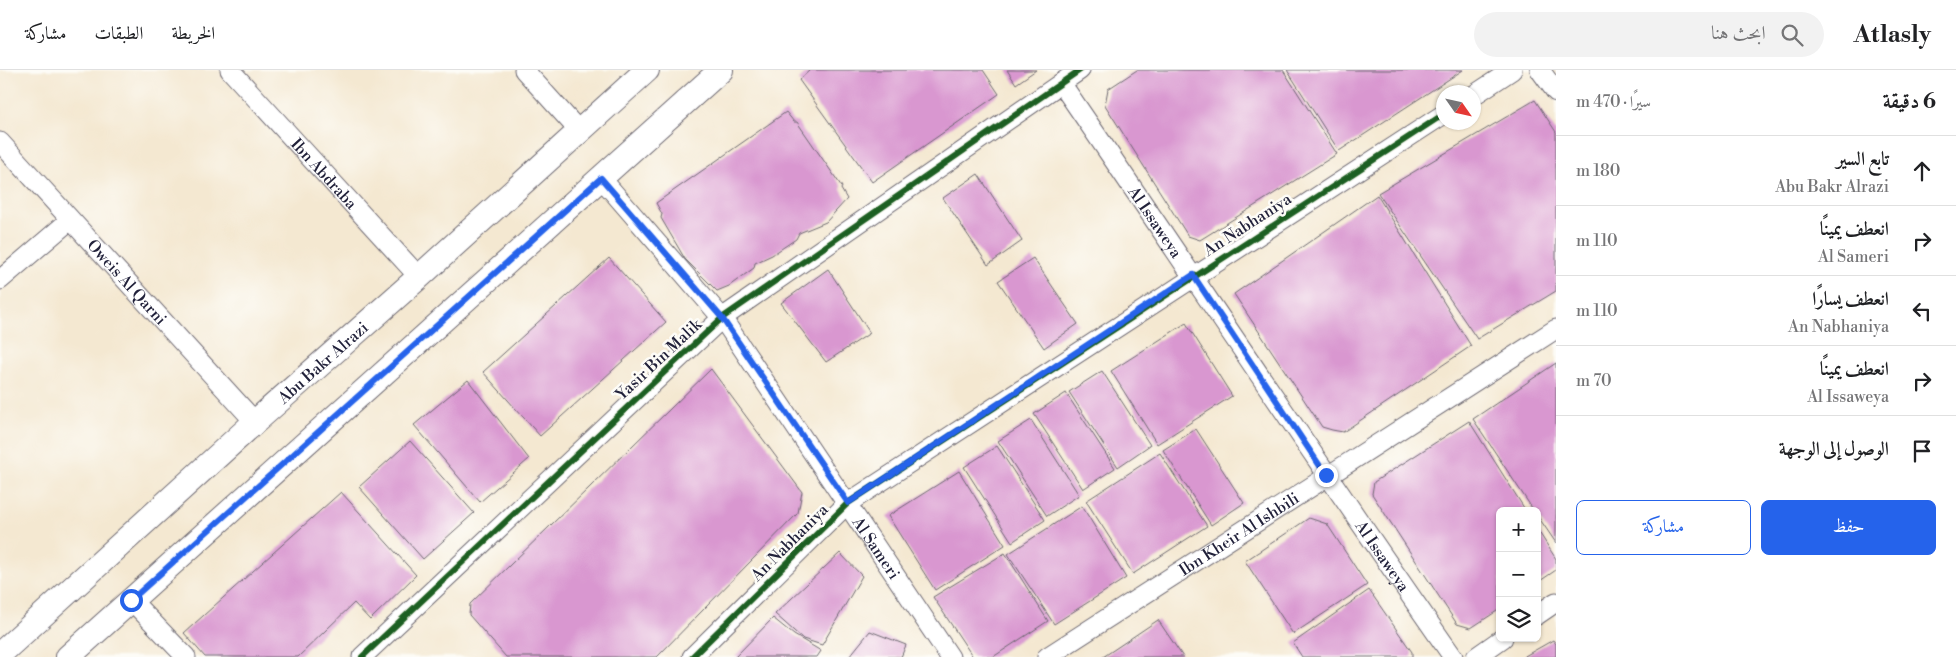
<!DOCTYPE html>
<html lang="ar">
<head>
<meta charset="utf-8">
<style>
  body { margin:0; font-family:"Libre Bodoni",Amiri,serif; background:#f2f2f2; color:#202124; direction:rtl }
  .controls { position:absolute; right:15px; bottom:15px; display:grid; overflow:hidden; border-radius:8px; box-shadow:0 1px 4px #0004 }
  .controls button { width:45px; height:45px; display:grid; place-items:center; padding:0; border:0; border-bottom:1px solid #e0e0e0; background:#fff; color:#202124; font:25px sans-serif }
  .compass { position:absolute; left:1436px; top:15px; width:45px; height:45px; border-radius:50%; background:#fff; box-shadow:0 1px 4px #0004; rotate:124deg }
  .stop { position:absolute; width:15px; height:15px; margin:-11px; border:4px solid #2563eb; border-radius:50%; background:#fff }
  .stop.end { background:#2563eb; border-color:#fff; box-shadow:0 1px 5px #0008 }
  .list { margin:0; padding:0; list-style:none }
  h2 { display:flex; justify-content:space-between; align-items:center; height:65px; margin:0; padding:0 20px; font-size:21px }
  h2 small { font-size:16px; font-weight:400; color:#757577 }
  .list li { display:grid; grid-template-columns:32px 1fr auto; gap:15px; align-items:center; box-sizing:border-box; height:70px; padding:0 20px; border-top:1px solid #e0e0e0 }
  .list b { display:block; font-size:19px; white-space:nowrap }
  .list p { margin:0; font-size:16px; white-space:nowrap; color:#757577 }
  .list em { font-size:16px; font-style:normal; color:#757577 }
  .actions { display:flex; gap:10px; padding:15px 20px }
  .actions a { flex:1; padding:11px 0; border:1px solid #2563eb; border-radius:8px; text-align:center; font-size:18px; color:#2563eb }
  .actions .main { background:#2563eb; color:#fff }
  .icon { flex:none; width:28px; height:28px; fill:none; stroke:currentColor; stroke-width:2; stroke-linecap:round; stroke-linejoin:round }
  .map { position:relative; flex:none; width:1556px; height:587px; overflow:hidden; direction:ltr }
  header { display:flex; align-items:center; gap:30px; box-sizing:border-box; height:70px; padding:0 25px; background:#fff; border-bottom:1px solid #e0e0e0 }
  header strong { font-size:24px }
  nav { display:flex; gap:28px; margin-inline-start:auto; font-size:18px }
  .search { width:350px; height:45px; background:#f2f2f2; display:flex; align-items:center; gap:12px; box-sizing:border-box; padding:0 18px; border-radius:28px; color:#757577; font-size:19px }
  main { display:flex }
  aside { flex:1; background:#fff }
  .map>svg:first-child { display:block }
  .building { fill:#d997d0 }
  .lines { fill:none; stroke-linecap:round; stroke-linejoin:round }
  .minor-casing { stroke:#6c6770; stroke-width:21 }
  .tertiary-casing { stroke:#6c6770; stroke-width:26 }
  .minor { stroke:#fff; stroke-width:19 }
  .tertiary { stroke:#fff; stroke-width:24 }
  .cycleway-casing { stroke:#fdfcf7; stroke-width:9 }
  .cycleway { stroke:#1b5e20; stroke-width:6 }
  .route { stroke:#2563eb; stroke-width:6 }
  .labels { text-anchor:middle; stroke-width:5; stroke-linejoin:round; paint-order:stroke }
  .street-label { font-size:16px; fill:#22223b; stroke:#fdfcf7 }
</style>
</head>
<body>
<header>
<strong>Atlasly</strong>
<div class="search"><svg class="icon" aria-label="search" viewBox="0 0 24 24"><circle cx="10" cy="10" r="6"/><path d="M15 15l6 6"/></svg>ابحث هنا</div>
<nav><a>الخريطة</a><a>الطبقات</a><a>مشاركة</a></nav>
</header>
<main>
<aside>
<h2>6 دقيقة<small>سيرًا · 470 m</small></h2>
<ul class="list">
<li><svg class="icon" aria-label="ahead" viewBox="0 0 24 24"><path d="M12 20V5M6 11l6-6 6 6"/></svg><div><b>تابع السير</b><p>Abu Bakr Alrazi</p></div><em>180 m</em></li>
<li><svg class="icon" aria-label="right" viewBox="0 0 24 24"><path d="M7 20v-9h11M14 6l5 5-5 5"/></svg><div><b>انعطف يمينًا</b><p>Al Sameri</p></div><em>110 m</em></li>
<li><svg class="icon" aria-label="left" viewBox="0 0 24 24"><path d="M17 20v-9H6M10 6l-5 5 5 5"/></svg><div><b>انعطف يسارًا</b><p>An Nabhaniya</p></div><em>110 m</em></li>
<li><svg class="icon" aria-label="right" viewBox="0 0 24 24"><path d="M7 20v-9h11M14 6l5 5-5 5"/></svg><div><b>انعطف يمينًا</b><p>Al Issaweya</p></div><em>70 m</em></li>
<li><svg class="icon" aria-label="arrive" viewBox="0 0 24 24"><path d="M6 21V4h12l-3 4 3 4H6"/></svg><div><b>الوصول إلى الوجهة</b></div></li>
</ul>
<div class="actions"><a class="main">حفظ</a><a>مشاركة</a></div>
</aside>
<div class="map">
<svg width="1556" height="587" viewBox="0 0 1556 587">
  <rect width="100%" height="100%" fill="#fdfcf7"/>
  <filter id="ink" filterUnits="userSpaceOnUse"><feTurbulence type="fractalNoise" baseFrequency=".02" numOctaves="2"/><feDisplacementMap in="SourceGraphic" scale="10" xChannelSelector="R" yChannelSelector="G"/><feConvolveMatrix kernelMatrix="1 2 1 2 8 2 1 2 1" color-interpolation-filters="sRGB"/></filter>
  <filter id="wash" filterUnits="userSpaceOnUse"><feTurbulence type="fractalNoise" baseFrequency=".0096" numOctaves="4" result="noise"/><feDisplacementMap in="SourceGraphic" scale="20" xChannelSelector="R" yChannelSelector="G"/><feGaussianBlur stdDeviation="1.12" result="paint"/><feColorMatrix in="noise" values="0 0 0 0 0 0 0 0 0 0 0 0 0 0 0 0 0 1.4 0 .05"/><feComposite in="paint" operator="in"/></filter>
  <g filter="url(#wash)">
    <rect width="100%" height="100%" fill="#f4e8d1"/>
    <g id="blocks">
      <!-- building -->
      <path class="building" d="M810 0H983L999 24 872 112 799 10Z
        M1007 0H1036L1016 14Z
        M1137 0H1283L1337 84 1200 170 1188 166 1105 35 1108 19Z
        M1287 0H1463L1339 81Z
        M1535 30 1556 62V221L1477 269 1378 123Z
        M786 42 794 52H797L842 117 841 119 847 129 826 152 799 163 796 169 772 185 755 193 754 198 729 216 717 221 685 189 661 148 662 144 656 133Z
        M978 104 1022 171 988 195 943 128Z
        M1377 125 1471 276 1343 362 1332 360 1322 357 1234 224Z
        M609 188 666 252 540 366 483 302Z
        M1033 188 1078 254 1044 278 998 211Z
        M828 199 870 263 826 292 781 233Z
        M1186 253 1232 326 1157 374 1111 301Z
        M1556 293V473L1537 445V441H1534L1473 349Z
        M711 299 802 422 798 443 657 587H506L469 545 470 534Z
        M1102 301 1150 375 1118 397 1069 322Z
        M468 310 529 389 480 432 414 355Z
        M1066 323 1115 398 1083 419 1034 344Z
        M1031 350 1079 425 1047 446 998 371Z
        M1469 351 1526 441H1500V539L1471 558 1457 554 1372 424 1374 412Z
        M1196 359 1244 433 1211 455 1163 380Z
        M410 371 474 443 423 489 359 417Z
        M997 376 1045 450 1012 472 964 397Z
        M1160 383 1207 456 1133 504 1086 431Z
        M959 401 1005 475 935 520 888 446Z
        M341 422 416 505 370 550 354 533 298 587H205L184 563Z
        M1082 436 1126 508 1054 554 1008 484Z
        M1309 448 1327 454 1367 515 1293 564 1245 491Z
        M1537 459 1556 489V500L1537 513Z
        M840 483 862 506 822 575 803 569 775 544Z
        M1005 483 1048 551 993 587H973L933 527Z
        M1369 520 1412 582V587H1302L1293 573Z
        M773 548 794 565 821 581 817 587H735Z
        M1158 550 1183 587H1103Z
        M870 561 906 575 901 587H849Z
        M1553 570 1556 574V587H1523Z"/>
    </g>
  </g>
  <g filter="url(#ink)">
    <use href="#blocks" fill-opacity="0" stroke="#6c6770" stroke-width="1"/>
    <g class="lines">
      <defs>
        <g id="minor">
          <path id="s1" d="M230 0 419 207"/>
          <path d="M524 0 580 62"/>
          <path d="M1540 0 1556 22"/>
          <path id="s2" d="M1061 13C1192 204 1320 397 1453 587"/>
          <path d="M1474 25 1512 0"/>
          <path id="s3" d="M0 72 255 352"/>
          <path id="s4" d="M601 108 722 248 950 587"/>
          <path d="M0 210 70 150"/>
          <path d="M131 530 186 587"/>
          <path d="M1537 545 1556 532"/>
          <path d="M362 587 722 248 1080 0"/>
          <path d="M692 587 848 433 1444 44"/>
          <path id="s5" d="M1047 587 1556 259"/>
          <path d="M1476 587 1503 568"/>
        </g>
        <g id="tertiary">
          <path id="s6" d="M0 584 255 352 419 207 647 0"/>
          <path d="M68 587 721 0"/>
        </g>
      </defs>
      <!-- minor casing -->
      <use href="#minor" class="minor-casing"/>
      <!-- tertiary casing -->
      <use href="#tertiary" class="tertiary-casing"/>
      <!-- minor -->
      <use href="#minor" class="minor"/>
      <!-- tertiary -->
      <use href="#tertiary" class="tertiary"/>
      <defs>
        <path id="cycleway" d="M362 587 722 248 1080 0
          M692 587 848 433 1444 44"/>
      </defs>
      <!-- cycleway casing -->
      <use href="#cycleway" class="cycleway-casing"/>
      <!-- cycleway -->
      <use href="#cycleway" class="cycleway"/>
    </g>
  </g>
  <g class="lines" filter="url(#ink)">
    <!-- route -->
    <path class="route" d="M131 530 601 108 722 248 848 433 1193 205 1326 405"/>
  </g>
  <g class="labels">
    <!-- street labels -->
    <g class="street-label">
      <text dy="6" stroke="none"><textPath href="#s1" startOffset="140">Ibn Abdraba</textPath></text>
      <text dy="6" stroke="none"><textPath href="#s2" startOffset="168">Al Issaweya</textPath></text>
      <text transform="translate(1247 154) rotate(-33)" y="6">An Nabhaniya</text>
      <text dy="6" stroke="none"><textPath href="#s3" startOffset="189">Oweis Al Qarni</textPath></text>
      <text transform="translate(658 289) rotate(-43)" y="6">Yasir Bin Malik</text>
      <text dy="6" stroke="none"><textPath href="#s6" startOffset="435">Abu Bakr Alrazi</textPath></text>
      <text dy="6" stroke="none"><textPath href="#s5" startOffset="228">Ibn Kheir Al Ishbili</textPath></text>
      <text transform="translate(789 472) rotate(-45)" y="6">An Nabhaniya</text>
      <text dy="6" stroke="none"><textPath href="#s4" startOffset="462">Al Sameri</textPath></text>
      <text dy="6" stroke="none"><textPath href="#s2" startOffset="572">Al Issaweya</textPath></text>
    </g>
  </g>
</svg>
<div class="controls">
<button>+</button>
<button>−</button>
<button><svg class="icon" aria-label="layers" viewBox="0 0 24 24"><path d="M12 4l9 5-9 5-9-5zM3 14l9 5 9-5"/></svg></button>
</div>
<svg class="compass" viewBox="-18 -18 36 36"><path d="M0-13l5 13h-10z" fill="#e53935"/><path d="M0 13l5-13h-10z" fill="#757577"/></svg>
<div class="stop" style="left:131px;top:530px"></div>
<div class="stop end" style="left:1326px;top:405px"></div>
</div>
</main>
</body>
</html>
